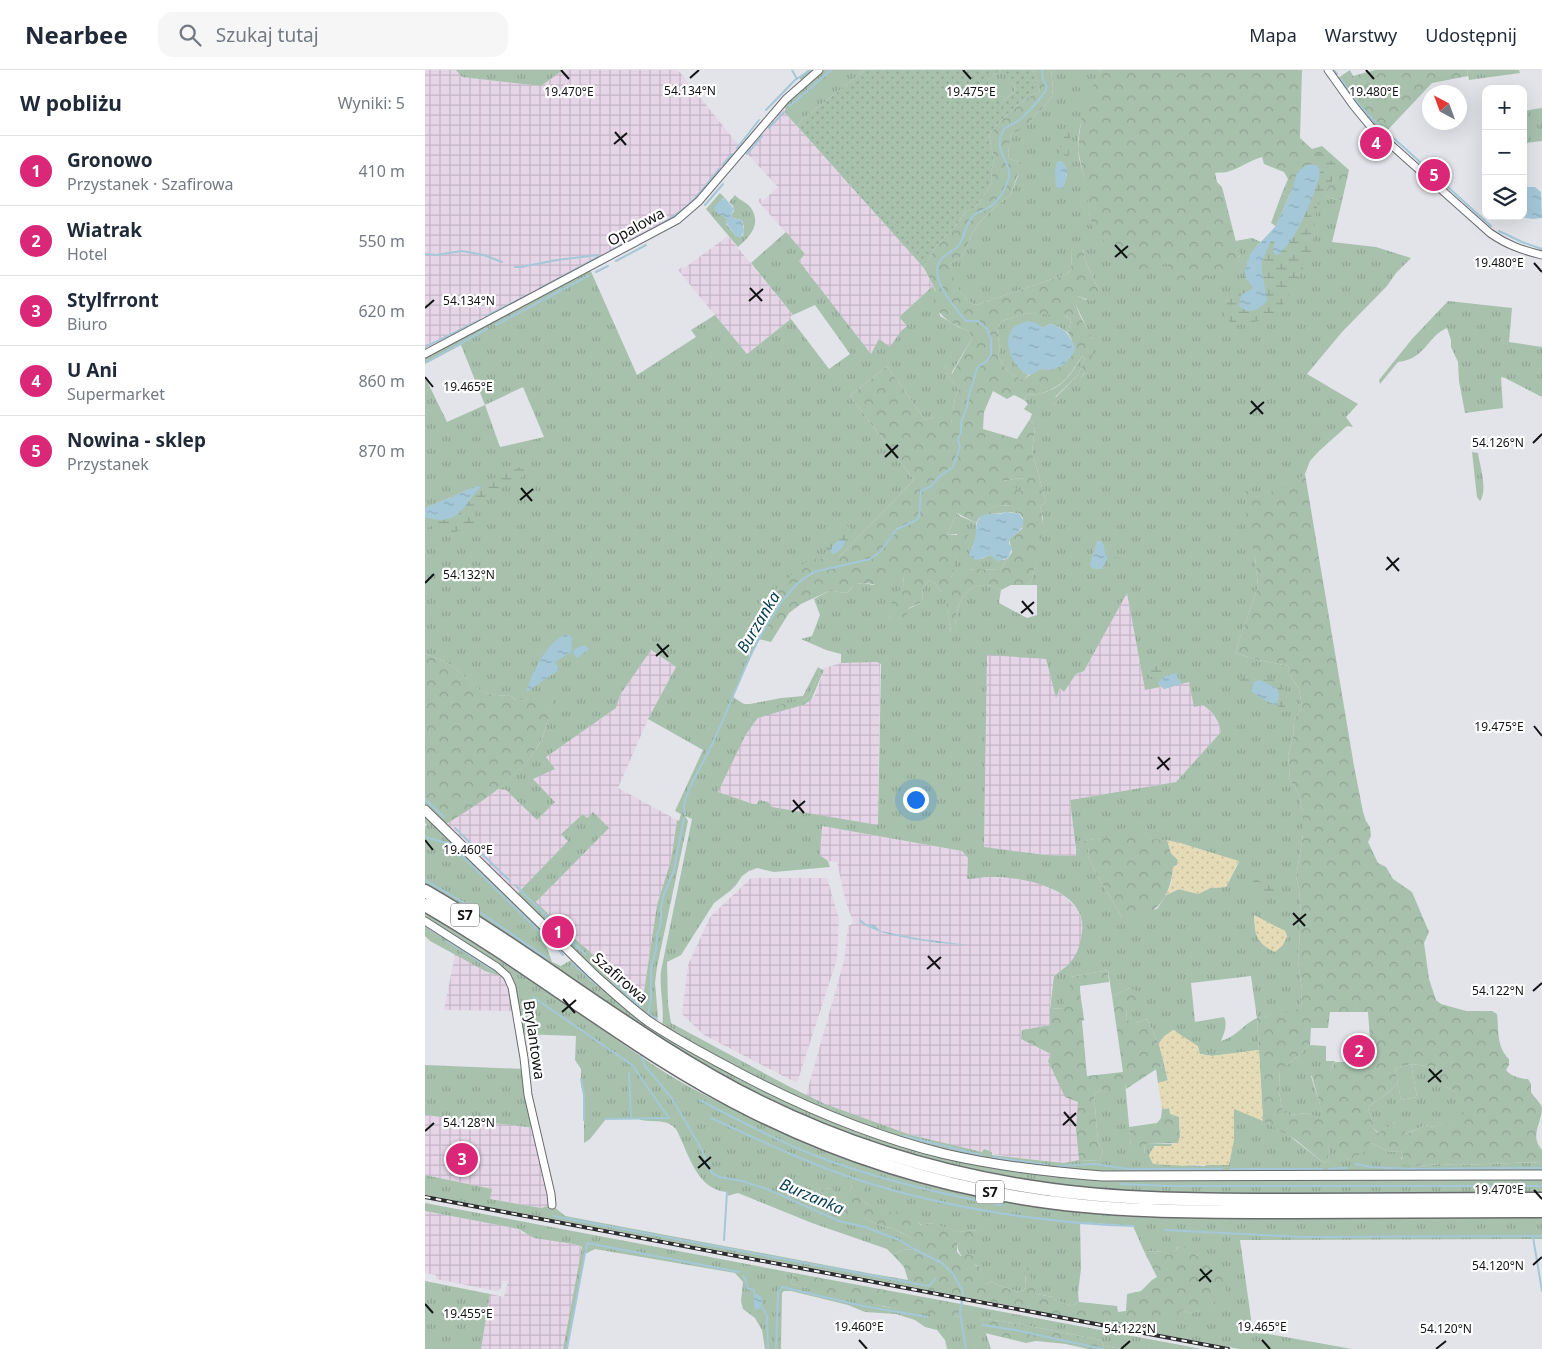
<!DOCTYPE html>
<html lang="pl">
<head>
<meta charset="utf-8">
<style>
  body { margin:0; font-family:"Noto Sans",sans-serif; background:#f6f6f7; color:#1f2937 }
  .controls { position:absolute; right:15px; top:15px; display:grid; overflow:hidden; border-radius:10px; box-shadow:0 5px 20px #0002 }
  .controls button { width:45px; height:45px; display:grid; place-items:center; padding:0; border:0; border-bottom:1px solid #e0e1e3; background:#fff; color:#1f2937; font:25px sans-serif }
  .compass { position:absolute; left:997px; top:15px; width:45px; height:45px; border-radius:50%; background:#fff; box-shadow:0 5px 20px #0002; rotate:319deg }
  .you { position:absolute; left:490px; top:729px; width:18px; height:18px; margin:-12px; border:4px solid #fff; border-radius:50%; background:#1a73e8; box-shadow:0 0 0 8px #1a73e833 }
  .badge { display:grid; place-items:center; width:32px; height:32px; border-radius:50%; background:#db2777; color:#fff; font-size:16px; font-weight:700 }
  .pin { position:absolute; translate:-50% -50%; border:2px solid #fff; box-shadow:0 1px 5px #0006 }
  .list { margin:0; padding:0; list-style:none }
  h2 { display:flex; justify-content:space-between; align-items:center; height:65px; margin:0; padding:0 20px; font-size:21px }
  h2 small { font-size:16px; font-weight:400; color:#747a83 }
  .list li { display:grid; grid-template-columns:32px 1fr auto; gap:15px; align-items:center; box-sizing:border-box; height:70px; padding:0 20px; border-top:1px solid #e0e1e3 }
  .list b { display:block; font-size:19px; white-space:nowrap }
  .list p { margin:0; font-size:16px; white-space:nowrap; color:#747a83 }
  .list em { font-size:16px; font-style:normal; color:#747a83 }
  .icon { flex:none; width:28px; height:28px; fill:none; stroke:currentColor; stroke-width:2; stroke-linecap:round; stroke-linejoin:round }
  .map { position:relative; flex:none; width:1117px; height:1279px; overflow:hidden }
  header { display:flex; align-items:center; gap:30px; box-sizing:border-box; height:70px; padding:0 25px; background:#fff; border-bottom:1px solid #e0e1e3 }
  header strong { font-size:24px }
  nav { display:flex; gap:28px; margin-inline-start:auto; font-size:18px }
  .search { width:350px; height:45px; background:#f6f6f7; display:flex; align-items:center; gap:12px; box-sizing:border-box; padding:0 18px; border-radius:15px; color:#747a83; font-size:19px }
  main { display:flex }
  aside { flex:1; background:#fff }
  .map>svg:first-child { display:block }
  .industrial { fill:url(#industrial-grid) }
  .grass { fill:url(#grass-tufts); fill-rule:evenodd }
  .forest { fill:url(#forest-crowns); fill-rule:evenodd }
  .wetland { fill:url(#wetland-marsh) }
  .sand { fill:url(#sand-dots) }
  .garden { fill:url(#garden-dots) }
  .pitch { fill:#a7c1ad }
  .water { fill:url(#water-ripples) }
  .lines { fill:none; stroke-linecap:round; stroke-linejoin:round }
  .stream { stroke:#a4c8d8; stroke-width:2 }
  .minor-casing { stroke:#696b6f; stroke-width:9 }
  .tertiary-casing { stroke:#696b6f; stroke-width:11 }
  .motorway-casing { stroke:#696b6f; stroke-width:15 }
  .minor { stroke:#fff; stroke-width:7 }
  .tertiary { stroke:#fff; stroke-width:9 }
  .motorway { stroke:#fff; stroke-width:12 }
  .rail-casing { stroke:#2b2c2e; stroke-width:4 }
  .rail { stroke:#fff; stroke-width:2; stroke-dasharray:5.5; stroke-linecap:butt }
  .ticks { fill:none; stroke:#121315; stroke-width:2 }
  .labels { text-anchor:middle; stroke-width:4.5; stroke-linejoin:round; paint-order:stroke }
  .shield { fill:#fff; stroke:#595a5b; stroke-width:1 }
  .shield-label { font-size:14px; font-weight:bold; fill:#121315 }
  .street-label { font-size:15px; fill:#121315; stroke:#fff }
  .water-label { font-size:16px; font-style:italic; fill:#083c4e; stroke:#fff }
  .ticks-label { font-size:12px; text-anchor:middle; fill:#121315; stroke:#fff; stroke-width:4.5; stroke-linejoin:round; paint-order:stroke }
</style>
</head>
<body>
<header>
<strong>Nearbee</strong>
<div class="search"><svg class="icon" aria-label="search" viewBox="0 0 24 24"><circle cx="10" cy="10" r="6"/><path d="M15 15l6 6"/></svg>Szukaj tutaj</div>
<nav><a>Mapa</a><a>Warstwy</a><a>Udostępnij</a></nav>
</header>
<main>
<aside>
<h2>W pobliżu<small>Wyniki: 5</small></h2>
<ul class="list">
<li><span class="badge">1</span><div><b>Gronowo</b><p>Przystanek · Szafirowa</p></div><em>410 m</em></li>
<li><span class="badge">2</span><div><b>Wiatrak</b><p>Hotel</p></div><em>550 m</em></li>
<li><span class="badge">3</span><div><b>Stylfrront</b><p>Biuro</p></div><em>620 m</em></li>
<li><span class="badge">4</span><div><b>U Ani</b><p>Supermarket</p></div><em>860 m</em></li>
<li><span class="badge">5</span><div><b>Nowina - sklep</b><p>Przystanek</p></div><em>870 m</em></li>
</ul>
</aside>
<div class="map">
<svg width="1117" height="1279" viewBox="0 0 1117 1279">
  <defs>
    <pattern id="industrial-grid" width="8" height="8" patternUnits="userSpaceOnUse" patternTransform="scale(1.25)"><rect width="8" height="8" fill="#e5d5e7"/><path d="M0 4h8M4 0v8" fill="none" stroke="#c3b6c5"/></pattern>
    <pattern id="grass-tufts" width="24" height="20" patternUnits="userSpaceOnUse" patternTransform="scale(1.25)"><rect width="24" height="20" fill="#a7c1ad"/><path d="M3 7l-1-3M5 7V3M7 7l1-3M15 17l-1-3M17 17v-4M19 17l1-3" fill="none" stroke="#8fa594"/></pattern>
    <pattern id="forest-crowns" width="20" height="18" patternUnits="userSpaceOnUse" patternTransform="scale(1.25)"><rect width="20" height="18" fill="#a7c1ad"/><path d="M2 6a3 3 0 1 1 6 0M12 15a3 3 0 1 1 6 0" fill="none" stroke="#8fa594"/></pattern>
    <pattern id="wetland-marsh" width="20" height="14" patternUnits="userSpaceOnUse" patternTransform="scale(1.25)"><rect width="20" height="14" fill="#a7c1ad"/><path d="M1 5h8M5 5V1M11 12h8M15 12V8" fill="none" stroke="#8fa594"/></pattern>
    <pattern id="sand-dots" width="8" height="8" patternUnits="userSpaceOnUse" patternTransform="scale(1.25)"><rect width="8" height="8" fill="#e5dbb6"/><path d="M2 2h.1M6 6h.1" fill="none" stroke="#c3bb9c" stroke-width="1.8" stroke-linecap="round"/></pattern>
    <pattern id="garden-dots" width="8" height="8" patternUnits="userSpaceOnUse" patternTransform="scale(1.25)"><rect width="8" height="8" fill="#a7c1ad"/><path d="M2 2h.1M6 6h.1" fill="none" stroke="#8fa594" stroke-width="1.8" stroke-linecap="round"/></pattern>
    <pattern id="water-ripples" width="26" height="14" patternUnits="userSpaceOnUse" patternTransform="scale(1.25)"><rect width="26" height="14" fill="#a4c8d8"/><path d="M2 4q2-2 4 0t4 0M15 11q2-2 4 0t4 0" fill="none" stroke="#8cabb8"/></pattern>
  </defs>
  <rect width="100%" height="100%" fill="#e2e4e9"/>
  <!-- industrial -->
  <path class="industrial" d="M0 0H31L37 7 116 16 138 0H253L311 72 318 79 356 34 362 39 360 43 499 198 508 216 474 247 482 256 476 261 465 278 446 284 374 191 380 184 333 131 335 128 338 131 353 117 318 79 267 139 0 284Z
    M303 166 368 245 365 247 366 249 322 284 253 200 257 197 258 199Z
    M702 522 720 620 764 612 778 635 783 639 794 652 796 662 751 712 645 730 651 786 621 785 559 778 562 584 621 589 631 627 636 617 639 622 651 604 659 601Z
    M225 580 251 597 223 649 193 718 252 750 246 790 232 835 218 928 215 931 166 883 150 869 146 863H143L111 832 184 758 168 743 162 748 158 744 137 764 144 771 89 827 17 757 73 719 81 720 112 750 130 732 107 708 129 699 121 687 191 638 195 625Z
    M455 592 453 756 347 737 342 732 334 731 332 734H328L293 722 320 665 333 648 378 635 389 627 400 598 416 593Z
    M396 756 537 781 543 788 542 809 564 807 587 808 610 812 627 819 637 824 653 840 656 849 658 858 656 873 652 884 646 892 629 906 625 934V955L597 960 596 969 627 984 654 1032 651 1060 654 1090 638 1093 587 1087 567 1084V1082L559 1079 558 1082 536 1078 486 1065 404 1036 381 1025 419 891 423 856 429 853 421 833 412 792 403 791 396 786 395 784Z
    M326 808H402L414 849 412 889 372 1013 279 965 257 944 263 895 285 847Z
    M30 884 60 901 75 906 81 912 85 911 91 941 19 940Z
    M0 1045 110 1058 127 1135 116 1138 65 1129 66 1119 0 1105Z
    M0 1141 94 1159 98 1163 149 1174 157 1178 138 1279H56L65 1224 79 1227 83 1211H77L76 1218 72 1221 11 1209V1205L0 1203Z"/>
  <!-- grass -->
  <path class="grass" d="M31 0H138L116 16 37 7Z
    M383 0H440L378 49 372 56 359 42 361 39 356 34 378 13 374 7Z
    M576 0H584L580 3 590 15 589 22 579 30 562 11Z
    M626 0H676C665 24 653 51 653 77 653 89 658 101 660 112 663 126 664 140 666 154L781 213V207L815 188 810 171 827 168 836 172 831 177 822 192 891 116 905 128 917 131 907 172 951 177 986 188 971 203 962 216 917 262 882 304 933 334 921 347 928 357 922 356 894 381 885 391 880 404 865 416 851 422 830 427V487L833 516 810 583 834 590 863 596 867 609 874 618 877 638 869 650 868 668 863 685 865 710 873 723 878 742V765L871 807 874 819 876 845 873 891 877 920 876 940 832 948 834 980 787 986 775 984 749 960 738 967 734 974 722 949 710 953 702 951 701 939 715 930 705 918 687 926 683 900 645 907V924L639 938 625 939 629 906C647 893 654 885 657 862 663 819 597 806 565 807 557 807 550 809 542 809L543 788 537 781 397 756 395 784 396 786 403 791 405 797 349 802 332 798 324 801 317 806 311 815 305 821 289 833 256 885 242 892 243 934 246 953 363 1016 400 1034 486 1065 557 1082 559 1079 567 1082V1085L638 1093 654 1090 674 1091 678 1081 673 1072 669 1025 675 1020 682 1022 687 1015 700 1012 706 1077H714L719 1084 720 1074H747V1076H729L728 1094 780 1096 809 1070V1038L830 1046 862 1064 899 1093 904 1091 903 1076 908 1071 923 1090 945 1072 964 1082 975 1081 978 1084 976 1089 991 1096 1015 1094 1033 1095 1117 1092V1123C1045 1123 973 1122 901 1123 803 1124 705 1126 608 1111 513 1097 420 1067 334 1025 216 965 114 879 0 814V756L2 755 0 753V740L27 766 24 770 115 859 127 892 136 896 146 890 192 932 220 953V956L222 950 237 956C240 939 234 919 236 901L267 749 260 746 263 751 232 897 230 913 233 947 229 950 186 916 89 827 143 771 136 764 158 744 162 748 168 742 184 758 111 832 143 863H146L150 869 164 881 215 931 218 928 232 835 246 790 252 750 254 751 256 744 250 741 278 680 223 649 251 597 226 580 195 625 191 638 121 687 130 699 108 709 130 732 112 750 81 720 73 719C92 704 113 683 120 660 123 649 125 637 128 626L93 631 83 625C50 629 46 607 22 593 16 589 7 587 0 584V447L56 414 0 438V307L22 352 60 335 36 275 0 294V284L164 197 212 305 271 267 266 260 290 245 322 284 366 249 404 299 425 284 390 235 368 245 326 193 361 162 380 184 374 191 446 284 454 269 465 277 476 261 482 256 474 247 508 216 511 222 515 246 533 257 544 261 547 268 526 304 519 296 521 304 534 319 530 328 526 355 510 347 500 350 462 296 425 326 489 410 413 488H398L365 508 355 517 349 521 344 537 324 578V590L308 627 319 634H325L356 628 378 626 393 597 396 599 385 625 381 629 322 648 329 653 320 666 293 722 328 734H332L334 730 343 732 347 737 453 755 456 594 452 592 416 593V584L401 580 376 569 387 566 395 545 389 529 404 521 422 523 430 514 439 513 448 515 470 506H478L479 514 468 531 464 549 497 532 498 518 504 510 510 513 516 522 527 506 528 492 534 480 532 464 522 465 532 443 535 446 551 453V468L546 480 556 489 564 485 579 490 583 488 575 500 548 499 537 502 522 538 526 563H530C530 543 535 514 561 515 566 515 572 518 576 520L574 533 602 548 612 545V515H603L607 509 610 497 618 448 615 436 621 432 607 382 610 357 605 349 607 344 599 339 603 334 599 330 602 325C607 324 612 325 617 323 638 318 647 303 657 286L660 288 653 305 631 326 628 335 659 304 667 269 650 233V226H653L661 230 674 221 660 190 658 178 647 179 646 200 642 204 551 235C536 230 527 209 525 194L537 186 542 177 546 166 553 154 573 134 585 126 593 106 594 92 584 89 583 83 586 64 605 53 610 44 616 40 627 26 628 18ZM636 91 642 104 639 115 631 104 632 92ZM98 317 119 367 75 377 60 335ZM676 471C682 479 678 490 677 499L667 498 665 495 672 472ZM702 523 720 620 736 617 733 613 754 609 756 614 764 612 769 637 778 635C788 642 794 650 796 662L751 712 645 730 650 772 723 762V769L755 773 814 792 801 817 785 818 773 824 754 819 741 825 732 839 697 847 672 805 663 786 664 777 651 780V786L621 785 559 777 562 585 621 589 631 628 635 618 639 622 651 604 659 601ZM829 846 860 861 862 866 857 876 831 864ZM826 906 832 948C817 955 813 966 796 971 799 963 803 955 799 947L770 952 766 913Z
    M1042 0H1094L1095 3 1044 10Z
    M1117 38V71L1101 73 1098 41Z
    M295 123 300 128 297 129 300 147 302 149 301 154 311 166H318L319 157 317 150 308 148 306 145 309 141 308 136 304 132 310 125C314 130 323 133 326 138 337 155 324 167 313 177L281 139Z
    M857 123 864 126 851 156 846 153Z
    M1023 231 1087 238 1084 272 1117 277V327L1080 308 1076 307 1078 338 1040 343 1034 311 1033 292 1026 277V270L1022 258C1002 266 1001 289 973 292L955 314 954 310 987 269Z
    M603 243C617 244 635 240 646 250L643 263 634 257 625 254 618 258 615 256 598 302 603 305 599 310C585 305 579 299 573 285L575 279 572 259 577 251Z
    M1047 382 1053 383C1055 397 1063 419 1055 431L1052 427Z
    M596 408 603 412 598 421 577 415V411Z
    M589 435 594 440V444C584 440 574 444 563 444L561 440 571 436Z
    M0 843C79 891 154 944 230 996 257 1014 287 1029 316 1043 469 1119 642 1156 813 1147H1117V1169L815 1170 828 1263 843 1264 927 1279H814L735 1264 737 1249 752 1245 756 1241C775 1245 780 1239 794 1228L793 1204 774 1189 772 1185 753 1177 748 1184 744 1185 739 1182 719 1181 708 1156 655 1152 656 1199 653 1223 654 1232 646 1236 630 1230 628 1227 611 1224 608 1215 600 1205 601 1215 599 1220 594 1222 570 1214 566 1211 563 1214 559 1213 555 1197C543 1191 533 1188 532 1173L538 1174 554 1160C548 1160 540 1162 533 1161 522 1160 507 1150 497 1155L490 1151 449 1139 438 1131 436 1125 427 1114 426 1120 416 1129 412 1127 407 1118 386 1121V1132C400 1134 408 1138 418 1148H439L459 1157 467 1158 485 1167 489 1179 478 1180 468 1185 462 1179 387 1153 313 1123 302 1126V1122C271 1120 263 1081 251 1059 240 1047 226 1054 213 1049H181L165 1069 159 1073V1025L156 1016V999L150 990 151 966 95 964 87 917 75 906 60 901 5 871 0 866Z
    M885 975 901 976V991H910L905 1001 886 1006 900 1051 883 1043 864 1045 857 1039 854 1022 855 998 865 993Z
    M739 994 743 1011 733 1013 731 999Z
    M986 994 1010 997 1019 1016 1028 1020 1044 1038C1037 1049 1024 1056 1011 1056 1007 1057 1002 1055 999 1056 994 1058 986 1062 981 1064L970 1052 954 1063 948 1058C949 1048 944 1046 943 1037L965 1021 973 1013 976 1030 992 1027Z
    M0 995 100 999 110 1058 0 1045Z
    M0 1105 67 1119 65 1129 116 1138 127 1135 140 1146 448 1204 445 1209 0 1125Z
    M0 1133 369 1203 366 1214 460 1237 535 1247 536 1234 777 1279H699L679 1276 676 1270 594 1254 556 1248 566 1279H522L520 1270 512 1260 500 1257 490 1250 471 1244 440 1242 423 1235 366 1221H359L357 1223 356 1279H340L337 1260 330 1248 318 1239 316 1231 318 1212 310 1203 170 1179 160 1184 142 1279H138L157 1177 149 1174 109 1168 94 1159 0 1141Z
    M0 1211 65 1224 56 1279H0Z"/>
  <!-- forest -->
  <path class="forest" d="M608 0H626L628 18 627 26 616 40 610 44 605 53 599 58 586 64 583 83 584 89 594 92 596 96 585 126 573 134 553 154 546 166 542 177 537 186 525 194C528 209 536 230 551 235L642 204 646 200 647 179 650 173 658 178 660 190 674 221 670 228 666 231 653 226 650 227C650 239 658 251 664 262 680 293 647 317 627 336L625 333 653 305 660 288 657 286C646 303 638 317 617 323 612 325 607 324 602 325L599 330 589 325 582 329 568 321 559 342 558 359 592 369 605 349 610 357 607 382 621 432 615 436C622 461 613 484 607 509L603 515H586L576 520C572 518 566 515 561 515 534 515 530 544 530 564L526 563C525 555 523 547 522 539 521 528 528 506 539 501 550 497 564 500 575 500L587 482 584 469 597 459 598 448 588 435 571 436 562 440 563 444 554 448 551 453 532 443 522 465H543L542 473C528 485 531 489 527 505 526 512 520 517 516 522L510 513 504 510 498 518 497 532 484 538 481 547 464 549 467 531 479 514 478 506C464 506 467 513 457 515 449 516 438 510 430 515 427 516 424 521 422 523L404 521 376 534 364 543 346 572 334 569 325 586 324 578 344 537 349 521C361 514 367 501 378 494 388 487 402 488 413 488L489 410 425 326 462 296 500 350 510 347H519L526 354 530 328 534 319 521 304 518 295 527 304 547 268 544 261C526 254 517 249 508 232L511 221 499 198 511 176 532 154 540 142 549 138 561 123 567 112 566 101 569 90 564 65C578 47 594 31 615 21ZM603 243 641 246 646 250 643 263 647 270 626 299C623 300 620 299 617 299 613 299 601 307 599 310 585 305 579 299 573 285L575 279 572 259 577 251ZM596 408 602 412 598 421 577 414V411Z
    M676 0H877L875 68 887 79 897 76 924 100 917 131 905 128 891 116 867 120 864 126 857 123 863 109 859 102 839 94 837 87C825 90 814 99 802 102 798 103 794 102 790 103L792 112 797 117 815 188 814 199 781 207V214L755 215 743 193 714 201 671 164 666 154 660 113 653 80 654 66 659 33Z
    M925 0 928 6 950 0H1042L1043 6 1007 13 957 66 910 10Z
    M880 404 929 696 938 742 941 751 945 757 946 766 943 772 953 793 961 797 968 809 987 822 1004 862 999 873 1004 909 1011 930 1016 934 1041 941H1067L1072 944C1074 960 1071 976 1084 989V995L1081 1000C1086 1006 1095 1009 1103 1009L1106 1014V1022C1109 1027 1116 1033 1117 1038 1117 1053 1104 1065 1117 1080V1092L1033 1095 1015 1094 991 1096 976 1095 978 1084 975 1081 964 1082 945 1072 940 1082 923 1090 908 1072 903 1076 904 1091 899 1093 871 1070 838 1051 832 948 876 939 877 920 873 891 876 845 874 819 871 807 878 765V742L873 723 865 710 863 685 868 668 869 650 877 638 874 618 867 609 863 596 834 590 810 583 833 516 830 487 821 451 820 421 827 419 830 427C854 419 860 420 880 404ZM905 942H943L946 983 944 992H910L905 1001 885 999 899 1050 883 1043 864 1045 857 1039 854 1022 855 999 865 993 885 975 886 958H903ZM986 994 1010 997 1014 1004 1013 1010 1019 1016 1028 1020 1043 1038C1037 1049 1024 1055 1011 1056 1007 1057 1002 1055 999 1056 994 1058 987 1062 981 1064L977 1057 970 1052 953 1063 948 1058C949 1048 944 1046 943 1037L965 1021 973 1013 970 998Z
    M0 584C7 587 16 589 22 593 46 607 51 629 83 625L93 631 129 625C125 638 123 651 119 663 102 707 54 732 17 757L0 740Z
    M396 599 399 600 386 630 378 635 333 648 329 653 322 648 326 641 381 629 385 625Z
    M723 761V769L742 770 746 783 753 790 752 795 748 797C746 826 730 852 697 847L672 805 663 786 664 778 651 780 650 772Z
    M683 900 684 912 655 916C655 928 658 938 659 950L657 951 662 1006 698 1002 687 926 705 918 712 921 716 930 711 933V939H701L702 951 707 950 710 953 722 949 734 974 739 994 701 1019 700 1013C691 1014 688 1015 682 1022L675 1020 669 1025 673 1072 678 1081 674 1091 654 1090 651 1060 653 1032 640 1027 623 991 626 984 596 969 597 960 625 955V939L639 938V928L645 924V907Z
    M744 1038 754 1047 755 1067 753 1073 720 1074 719 1084H714L713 1077 706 1078 704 1057 732 1053 736 1048 737 1039Z
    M430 1108 439 1111 442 1120 436 1125 438 1131C446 1137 454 1142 465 1142 473 1143 478 1141 486 1144V1150H490L496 1155C507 1150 522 1159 533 1161 540 1162 548 1160 554 1160L557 1164 556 1168 547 1176 532 1173V1182L536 1186 541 1184 548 1186 550 1195 555 1197 560 1213 563 1214 566 1211 570 1214 594 1222 599 1220C603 1212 600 1205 597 1197H603L611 1224 628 1227 630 1230 646 1236 654 1232 692 1236 693 1242 701 1241 702 1224 716 1221 727 1210 732 1207 719 1181 739 1182 744 1185C750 1183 751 1178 757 1175 767 1181 794 1202 799 1211 801 1214 801 1219 801 1223L779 1240 768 1243 756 1241 752 1245 756 1248 753 1252 738 1249 735 1264 445 1209 448 1204 483 1210 479 1197 468 1185 478 1180 488 1179 485 1167 467 1158 459 1157 439 1148H418C407 1138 400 1134 386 1132L383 1126 385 1121 407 1118 412 1127 416 1128 426 1120 427 1114Z
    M369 1203 536 1234 535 1247C478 1243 422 1229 366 1214Z
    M556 1248 594 1254 676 1270 679 1276 699 1279H663L641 1274 611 1271 601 1273 560 1263Z"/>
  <!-- wetland -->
  <path class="wetland" d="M638 62 645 63 643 98 641 95 636 91 632 92Z
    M895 83 911 94 910 106 892 137 887 181 863 228 848 246 826 253 808 254 800 248V236L820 201 825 184 851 156 867 120 872 103 886 88Z
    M102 394 96 408 74 419 67 421 52 433 50 439 49 453 39 460 19 464 0 456V438Z
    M417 454 423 456 428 462C423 470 416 482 407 484L401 481C398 470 406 469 412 462 414 460 415 457 417 454Z
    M676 471 679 475 680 484 683 487 696 488 702 495 699 498 688 493 681 494 677 499 667 498 665 495 672 472Z
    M728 596C742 597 751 599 756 614L739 619 733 613 734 610 724 606 723 600Z
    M820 606 829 611 835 610 853 609C862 622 863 626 859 641L852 635 841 631 814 614 815 608Z
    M829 809 843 814 851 822V825L846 826 827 821 826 816Z"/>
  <!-- sand -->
  <path class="sand" d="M742 770 755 773 814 791 801 817 785 818 773 824 754 819 741 825 747 811 748 797 752 795 753 790 746 783Z
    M829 845 860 861 862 867 857 876 850 882C831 873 830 865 829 845Z
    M748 960 773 976 775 984 787 986 834 980 838 1051 809 1039V1070L804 1095H765C758 1097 737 1094 728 1094L724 1086C727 1074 734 1076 746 1076L747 1074 753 1073 755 1067 754 1047 745 1044 744 1038 737 1039 733 1013 743 1010 734 974 738 967Z"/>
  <!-- garden -->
  <path class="garden" d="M440 0H576L562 11 579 30 589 22 590 15 579 3 584 0H608L615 21C594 31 578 47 564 65L569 90 566 101 567 112 561 123 549 138 540 142 532 154 511 176 499 198 372 56 378 49Z"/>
  <!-- pitch -->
  <path class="pitch" d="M986 994 992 1027 976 1030 970 998Z"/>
  <!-- water -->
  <path class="water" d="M636 91C646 98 641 108 638 119L631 117 630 100 632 92Z
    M888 94 893 96 895 100 894 107C887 131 872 169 853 185L849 184 848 179 850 172 846 171 837 191V202L842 231C834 240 824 245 814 236L816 225 828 218 821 209 820 201 825 184 851 156 867 120 872 103 880 96Z
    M1098 117H1110L1116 122 1117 148 1107 149 1091 146H1098Z
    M300 128 309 139 306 145 308 148 317 150 319 160 316 168 311 166 301 153 302 149 291 142 289 138 294 132Z
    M603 251 611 253 618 258 625 254C639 258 645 264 650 278 647 290 635 300 622 300 617 300 620 298 614 300 610 302 608 305 603 305 590 298 577 276 586 261 589 255 597 253 603 251Z
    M57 414C55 419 51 422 47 427 33 447 25 455 0 447V438Z
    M581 442 594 444C605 455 593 462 584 469V474L587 478 583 488 573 491 564 485 553 490 548 489 544 484C546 479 549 474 550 469 553 458 547 446 565 444 571 443 575 445 581 442Z
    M414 470H419L420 472C418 478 413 483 407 484L406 482 407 476Z
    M676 471 679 475 680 484 683 487 677 499 667 498 665 495 672 472Z
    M142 564 147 568 146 582 130 592 134 600 101 622C107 603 122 571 142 564Z
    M159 575 164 579 152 588 148 583 150 579Z
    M751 603 756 614 739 619 733 613 738 607Z
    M835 610 853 619 854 626 852 635 841 631 826 621 829 612Z
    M434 848 441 854 450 855 455 861 497 869 543 875C520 875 448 866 434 851Z
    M329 1223 337 1227V1237L331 1240 329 1236Z"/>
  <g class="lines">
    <!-- stream -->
    <path class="stream" d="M367 0 372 9
      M909 0 912 4
      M916 9 935 36 954 55 1066 156
      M365 36 406 0
      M341 40 370 10 386 0
      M344 58 359 42
      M312 78 334 50
      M322 84 337 66
      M298 94 307 84
      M280 135 298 114
      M1074 161 1097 172 1117 179
      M185 181C211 167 240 155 263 135 274 125 284 111 294 99
      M0 184 11 185 37 181 59 185 77 192
      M191 191 221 175
      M90 197H96L132 190 173 185V187
      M171 202 183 196
      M114 219 173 187
      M61 246 105 224
      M71 255 163 206
      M0 277 55 250
      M2 292 62 259
      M0 729 19 747
      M260 744C254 731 278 693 284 681 307 634 322 582 352 539 362 524 372 511 389 502L445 489 455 482 472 459 490 451 494 447 496 421 505 417 516 405 528 397 535 377 533 370 536 362V353L542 337 544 325 552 299 555 295 561 292 566 285V269L562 259 553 251H541C530 237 505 211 514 192 518 184 529 182 534 175 541 165 540 153 549 145 554 141 558 141 563 138 572 133 579 121 583 111 590 94 566 81 578 61 581 55 588 55 593 51 599 47 621 23 622 17L618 10 617 0
      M30 758 85 811
      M0 767 25 774 119 866
      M0 810 53 841 122 888
      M90 815 142 866
      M0 856 16 866
      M22 871 71 902
      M147 871 160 884
      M132 878 138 885
      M166 889 216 938
      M147 893 172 915
      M108 927 207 995 244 1048
      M232 949 223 944 226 931V900L231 879 232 865 236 853V838L239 824 249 800 259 748
      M216 986 220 996 246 1027 276 1078 282 1093 287 1103 295 1107 317 1111 342 1119 414 1151 440 1157 474 1170 489 1179 517 1193 528 1204 537 1220 538 1224 535 1243 541 1279
      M204 1003 206 1049
      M156 1009 159 1025V1050
      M275 1030C305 1046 335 1062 367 1076 433 1105 505 1122 576 1135
      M286 1048C330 1068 373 1089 419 1105 508 1136 614 1153 709 1156
      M181 1049 244 1048
      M479 1066 556 1085
      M568 1087 622 1095
      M931 1094 946 1097 983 1099 1117 1098
      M633 1096 670 1094 703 1099H797
      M806 1099H897
      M904 1099 922 1098
      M695 1114 744 1116H1117
      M128 1146 504 1216 510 1209
      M740 1160 877 1167 1117 1166
      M1108 1167 1117 1221
      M299 1170 302 1122
      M318 1206 321 1210 322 1218 329 1220V1223
      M337 1237 342 1246 343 1279
      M558 1255 590 1260 678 1279
      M142 1279 162 1173 314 1202
      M351 1279 353 1222 357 1217 438 1236 502 1247"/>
    <defs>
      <path id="minor" d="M903 0 928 35 946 57 1065 163C1082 175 1097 180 1117 185
        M0 284 252 150 274 131 361 29 394 0
        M0 851 72 897 82 906 87 917 99 988 103 1025 126 1124 127 1135"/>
      <path id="tertiary" d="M0 740 168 904C186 920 204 937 223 951 251 970 282 986 312 1002 378 1037 447 1066 520 1084 572 1096 624 1102 677 1106L1117 1105"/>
      <path id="motorway" d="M0 821C115 887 216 973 335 1032 422 1075 517 1104 614 1118 701 1131 790 1130 877 1130 957 1129 1037 1129 1117 1129
        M0 835C113 900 213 985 329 1042 413 1084 504 1113 597 1128 687 1143 780 1142 871 1142 953 1141 1035 1141 1117 1141"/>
    </defs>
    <!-- minor casing -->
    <use href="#minor" class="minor-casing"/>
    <!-- tertiary casing -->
    <use href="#tertiary" class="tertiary-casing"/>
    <!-- motorway casing -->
    <use href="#motorway" class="motorway-casing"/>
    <!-- minor -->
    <use href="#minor" class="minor"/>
    <!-- tertiary -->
    <use href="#tertiary" class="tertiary"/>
    <!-- motorway -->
    <use href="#motorway" class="motorway"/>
    <defs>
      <path id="rail" d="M0 1127 803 1279"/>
    </defs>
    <!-- rail casing -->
    <use href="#rail" class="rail-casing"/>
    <!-- rail -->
    <use href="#rail" class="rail"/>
  </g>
  <!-- ticks -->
  <path class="ticks" d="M136 0 144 9M538 0 546 9M941 0 949 9M265 8 274 0M190 62 201 75M189 74 202 63M690 175 702 188M690 187 703 176M1109 193 1117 202M325 218 337 231M324 231 338 219M0 238 9 230M0 307 8 317M826 331 838 344M825 344 839 332M1108 373 1117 364M461 374 473 388M460 387 473 375M96 418 107 431M95 430 108 419M962 487 974 501M961 500 974 488M0 513 9 504M597 531 608 544M596 543 609 532M232 574 243 587M231 586 244 575M1109 656 1117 666M733 687 744 700M732 699 745 688M368 730 379 743M367 742 380 731M0 770 8 780M868 843 880 856M868 855 881 844M503 886 515 899M502 899 516 887M1108 921 1117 913M138 929 150 943M137 942 151 930M1004 999 1016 1012M1003 1012 1017 1000M639 1042 651 1056M638 1055 651 1043M0 1061 9 1053M274 1086 285 1099M273 1098 286 1087M1109 1120 1117 1129M1108 1195 1117 1187M775 1199 786 1212M774 1211 787 1200M0 1234 8 1243M434 1270 442 1279M837 1270 845 1279M696 1279 705 1271M1011 1279 1021 1271"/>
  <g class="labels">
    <!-- shield labels -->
    <g class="shield">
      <rect x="26" y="833.5" width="28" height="23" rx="4"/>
      <rect x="551" y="1110.5" width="28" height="23" rx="4"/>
    </g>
    <g class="shield-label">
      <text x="40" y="850">S7</text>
      <text x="565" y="1127">S7</text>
    </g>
    <!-- street labels -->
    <g class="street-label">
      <text transform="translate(211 157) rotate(-29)" y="5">Opalowa</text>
      <text transform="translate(195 908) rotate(41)" y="5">Szafirowa</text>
      <text transform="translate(109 970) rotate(82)" y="5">Brylantowa</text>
    </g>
    <!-- water labels -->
    <g class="water-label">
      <text transform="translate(333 552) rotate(-59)" y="6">Burzanka</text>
      <text transform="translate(387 1126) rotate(23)" y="6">Burzanka</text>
    </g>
  </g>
  <g class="ticks-label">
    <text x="265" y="25">54.134°N</text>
    <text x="949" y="26">19.480°E</text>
    <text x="144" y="26">19.470°E</text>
    <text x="546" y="26">19.475°E</text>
    <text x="1074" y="197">19.480°E</text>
    <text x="44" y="235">54.134°N</text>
    <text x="43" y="321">19.465°E</text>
    <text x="1073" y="377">54.126°N</text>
    <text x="44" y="509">54.132°N</text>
    <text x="1074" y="661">19.475°E</text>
    <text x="43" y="784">19.460°E</text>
    <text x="1073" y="925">54.122°N</text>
    <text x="44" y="1057">54.128°N</text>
    <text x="1074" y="1124">19.470°E</text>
    <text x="1073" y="1200">54.120°N</text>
    <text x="43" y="1248">19.455°E</text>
    <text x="434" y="1261">19.460°E</text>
    <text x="837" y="1261">19.465°E</text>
    <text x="705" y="1263">54.122°N</text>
    <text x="1021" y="1263">54.120°N</text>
  </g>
</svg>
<div class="controls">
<button>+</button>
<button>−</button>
<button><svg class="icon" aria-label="layers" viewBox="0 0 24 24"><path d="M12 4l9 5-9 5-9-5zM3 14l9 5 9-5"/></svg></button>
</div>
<svg class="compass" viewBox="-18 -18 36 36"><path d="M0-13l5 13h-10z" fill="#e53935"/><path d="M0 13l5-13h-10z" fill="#747a83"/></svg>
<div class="you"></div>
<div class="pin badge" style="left:133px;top:862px">1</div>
<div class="pin badge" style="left:934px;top:981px">2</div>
<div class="pin badge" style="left:37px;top:1089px">3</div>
<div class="pin badge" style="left:951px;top:73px">4</div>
<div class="pin badge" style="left:1009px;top:105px">5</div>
</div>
</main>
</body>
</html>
